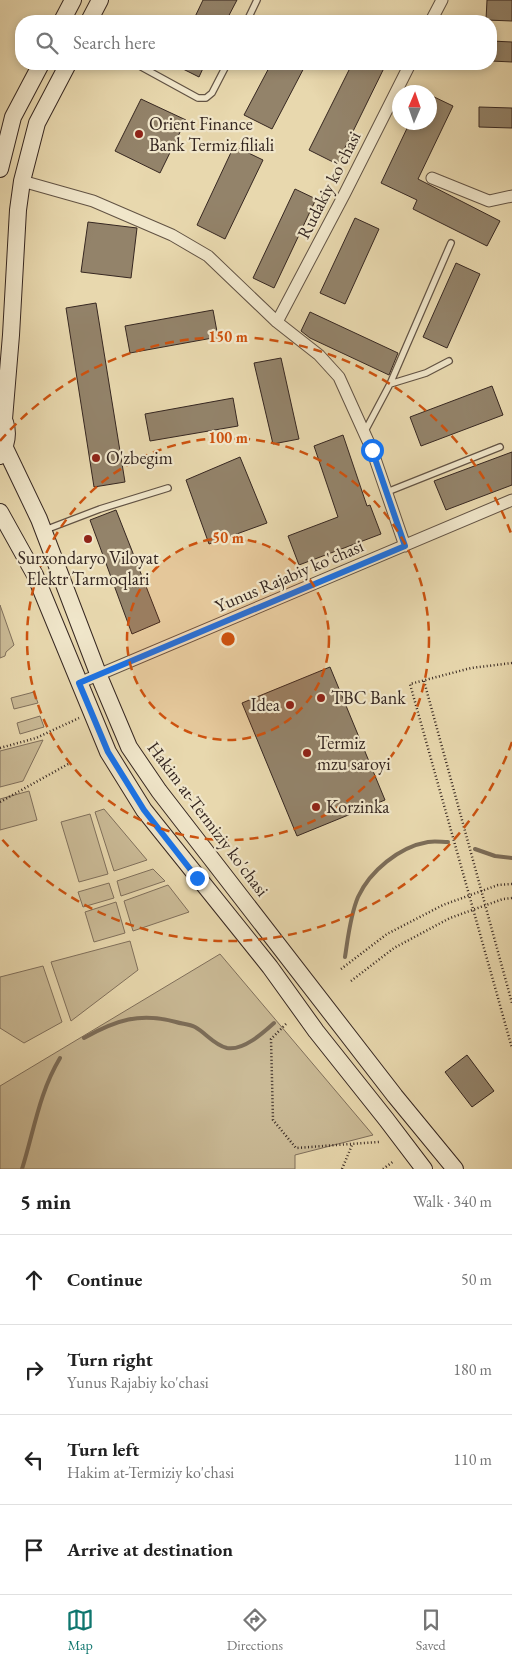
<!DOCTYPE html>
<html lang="en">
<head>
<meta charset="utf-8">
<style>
  body { margin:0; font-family:"EB Garamond",serif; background:#f2f2f2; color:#222 }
  .compass { position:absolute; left:392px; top:85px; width:45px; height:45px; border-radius:50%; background:#fff; box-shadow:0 2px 8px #0003; rotate:2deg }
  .stop { position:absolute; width:15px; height:15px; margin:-11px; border:4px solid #1a73e8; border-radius:50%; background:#fff }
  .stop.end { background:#1a73e8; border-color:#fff; box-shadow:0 1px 5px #0008 }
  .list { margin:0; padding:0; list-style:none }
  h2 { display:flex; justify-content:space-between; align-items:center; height:65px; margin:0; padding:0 20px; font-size:21px }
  h2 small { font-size:16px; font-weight:400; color:#767676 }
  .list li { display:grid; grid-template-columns:32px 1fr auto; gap:15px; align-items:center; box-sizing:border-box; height:90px; padding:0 20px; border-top:1px solid #e0e0e0 }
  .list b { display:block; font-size:19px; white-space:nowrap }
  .list p { margin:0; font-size:16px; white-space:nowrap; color:#767676 }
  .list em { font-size:16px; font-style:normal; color:#767676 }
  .icon { flex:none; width:28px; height:28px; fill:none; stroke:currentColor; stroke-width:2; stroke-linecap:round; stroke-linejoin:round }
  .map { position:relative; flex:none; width:512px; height:1169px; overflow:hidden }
  .search { position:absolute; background:#fff; box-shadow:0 2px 8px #0003; left:15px; right:15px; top:15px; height:55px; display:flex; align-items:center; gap:12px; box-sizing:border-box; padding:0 18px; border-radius:20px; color:#767676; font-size:19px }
  .sheet { height:425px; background:#fff }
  nav { display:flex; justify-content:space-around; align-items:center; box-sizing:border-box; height:70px; border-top:1px solid #e0e0e0; background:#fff; font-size:14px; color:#767676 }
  nav a { display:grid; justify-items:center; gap:2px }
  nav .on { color:#0f766e }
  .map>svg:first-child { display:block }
  .green { fill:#caba96; stroke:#80705c }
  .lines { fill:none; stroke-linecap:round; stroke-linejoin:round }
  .stream { stroke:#7c6d59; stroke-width:4 }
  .building { fill:#93836a; stroke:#362721 }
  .service-casing { stroke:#625344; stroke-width:8 }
  .minor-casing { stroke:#625344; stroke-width:13 }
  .secondary-casing { stroke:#362721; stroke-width:18 }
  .path { stroke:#362721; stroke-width:2.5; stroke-dasharray:1 2.5; stroke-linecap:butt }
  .service { stroke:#f0e6ca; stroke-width:5.5 }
  .minor { stroke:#f0e6ca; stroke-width:11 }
  .secondary { stroke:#f0e6ca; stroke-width:16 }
  .route { stroke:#1a73e8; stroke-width:6 }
  .ring { fill:none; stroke:#cd520f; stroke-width:2.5; stroke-dasharray:9 6 }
  .poi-dot { fill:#8f2418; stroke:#f0e6ca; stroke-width:2 }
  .labels { text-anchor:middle; stroke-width:4.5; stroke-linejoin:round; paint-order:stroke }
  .poi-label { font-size:18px; fill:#362721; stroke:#f0e6ca; text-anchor:start }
  .street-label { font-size:18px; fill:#362721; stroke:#f0e6ca }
  .centre { fill:#cd520f; stroke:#f0e6ca; stroke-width:2.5 }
  .ring-label { font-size:15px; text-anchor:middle; font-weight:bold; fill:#cd520f; stroke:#f0e6ca; stroke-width:4.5; stroke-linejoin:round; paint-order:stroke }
</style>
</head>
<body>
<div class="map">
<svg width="512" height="1169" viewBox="0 0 512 1169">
  <rect width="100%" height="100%" fill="#e8d8ae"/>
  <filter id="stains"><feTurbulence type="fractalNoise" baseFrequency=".004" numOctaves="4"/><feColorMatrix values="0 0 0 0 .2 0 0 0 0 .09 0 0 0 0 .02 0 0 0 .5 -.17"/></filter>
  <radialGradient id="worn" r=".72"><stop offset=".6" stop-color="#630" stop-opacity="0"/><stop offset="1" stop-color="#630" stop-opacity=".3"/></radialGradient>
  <!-- green -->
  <path class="green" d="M0 605 14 645 6 652 5 656 0 658Z
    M34 692 38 703 14 709 11 698Z
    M40 716 44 727 20 734 17 723Z
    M43 740 23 781 0 787V751Z
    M29 791 37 820 0 830V799Z
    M104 809 147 860 114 871 95 812Z
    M90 814 108 874 79 882 61 822Z
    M153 869 165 881 121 896 117 881Z
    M109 883 114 898 83 907 78 892Z
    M168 885 189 912 133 931 124 901Z
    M116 902 125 933 94 942 85 912Z
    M130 941 138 970 71 1021 51 962Z
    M220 954 373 1135 295 1155V1169H0V1086Z
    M43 966 62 1022 24 1043 0 1028V977Z"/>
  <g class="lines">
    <!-- stream -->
    <path class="stream" d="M475 849 495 856 512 858
      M345 957C348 938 350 916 358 897 370 871 399 847 428 842 434 841 442 842 448 842
      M84 1038C116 1020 140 1012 176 1022 182 1024 189 1024 195 1027 206 1033 214 1045 227 1048 243 1051 263 1033 274 1023
      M22 1169C34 1131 39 1093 60 1058"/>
  </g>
  <!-- building -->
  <path class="building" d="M203 0H237L226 21H193Z
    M487 0H512V21L486 20Z
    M491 41 512 42V62L491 61Z
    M173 64H205L199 77Z
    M271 64H306L272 129 244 115Z
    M352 64H386L337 164 309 150Z
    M430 95 453 106 418 179 500 221 487 246 413 209 417 200 381 183 410 122H430Z
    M141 99 186 120 160 173 115 151Z
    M479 107 512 108V128L479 127Z
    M234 146 263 160 225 239 197 225Z
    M295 189 316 199 274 288 253 278Z
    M355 218 379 229 345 304 320 293Z
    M88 222 137 228 131 278 81 272Z
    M456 263 480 274 447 348 423 337Z
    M96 303 125 482 94 487 66 308Z
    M213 310 218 337 130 353 125 326Z
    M310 312 398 353 389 375 310 338 301 331Z
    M281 358 299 439 273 444 254 363Z
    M492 386 503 415 421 446 410 417Z
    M233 398 238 426 150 441 145 414Z
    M343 435 367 506 370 505 381 534 299 565 288 536 338 517 314 446Z
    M512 452V485L446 510 434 481Z
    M240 457 267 523 209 544 186 480Z
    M116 510 160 622 132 634 90 520Z
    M330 667 385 800 297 836 242 703Z
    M467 1055 494 1091 472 1107 445 1072Z"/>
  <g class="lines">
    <defs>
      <path id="service" d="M247 21 257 0
        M136 64 198 98H206L212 93 227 64
        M390 384 451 243
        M364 433 390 384 426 373 449 361
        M387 492 500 447
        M45 530 100 509 168 488"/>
      <path id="minor" d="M431 21 442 0
        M432 178 489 201 512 196
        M22 181 93 201 172 235 208 256 277 322 319 355 339 377 372 450 405 546
        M277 322 345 193 410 64
        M79 683 512 500"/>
      <path id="secondary" d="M62 21 73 0
        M89 21 100 0
        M0 169 13 117 41 64
        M0 412C9 426 9 441 0 456
        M4 419 11 335 18 210 22 181 37 123 68 64
        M5 448 39 519 99 676 129 747 159 791 395 1096 455 1169
        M0 512 35 575 108 752 144 810 270 967 316 1031 386 1119 424 1169"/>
    </defs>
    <!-- service casing -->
    <use href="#service" class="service-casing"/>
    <!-- minor casing -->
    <use href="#minor" class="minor-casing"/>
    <!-- secondary casing -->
    <use href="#secondary" class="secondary-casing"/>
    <!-- path -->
    <path class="path" d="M512 663 471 668 410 684 512 1048
      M424 681 512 1003
      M0 748 36 738 79 718
      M0 802 70 763
      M341 969 387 934 443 905 498 885 512 884
      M351 981 394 948 450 918 503 899 512 898
      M286 1024 271 1039 273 1120 296 1148 379 1142
      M342 1169 352 1145
      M383 1169 394 1161"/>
    <!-- service -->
    <use href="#service" class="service"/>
    <!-- minor -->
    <use href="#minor" class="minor"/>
    <!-- secondary -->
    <use href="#secondary" class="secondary"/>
  </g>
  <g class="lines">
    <!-- route -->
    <path class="route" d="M197 878 144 810 108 752 79 683 405 546 372 450"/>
  </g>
  <!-- distance rings -->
  <circle cx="228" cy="639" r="101" fill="#cd520f" fill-opacity=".12"/>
  <g class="ring">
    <circle cx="228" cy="639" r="101"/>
    <circle cx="228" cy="639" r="201"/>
    <path d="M512 742A302 302 0 0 1 0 837M0 441A302 302 0 0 1 512 536"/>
  </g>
  <!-- markers -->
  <g class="poi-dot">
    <circle cx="139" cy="134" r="5"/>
    <circle cx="96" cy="458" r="5"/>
    <circle cx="88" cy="539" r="5"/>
    <circle cx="321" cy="698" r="5"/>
    <circle cx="290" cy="705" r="5"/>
    <circle cx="307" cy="753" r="5"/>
    <circle cx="316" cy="807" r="5"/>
  </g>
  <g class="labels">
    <!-- poi labels -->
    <g class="poi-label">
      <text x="149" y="130">Orient Finance<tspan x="149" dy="21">Bank Termiz filiali</tspan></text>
      <text x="106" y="464">O'zbegim</text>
      <text x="88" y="564" text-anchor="middle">Surxondaryo Viloyat<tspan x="88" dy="21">Elektr Tarmoqlari</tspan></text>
      <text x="331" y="704">TBC Bank</text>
      <text x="280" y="711" text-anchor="end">Idea</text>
      <text x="317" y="749">Termiz<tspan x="317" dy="21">mzu saroyi</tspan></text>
      <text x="326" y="813">Korzinka</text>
    </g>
    <!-- street labels -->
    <g class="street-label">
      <text transform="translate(329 185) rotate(-63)" y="6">Rudakiy ko'chasi</text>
      <text transform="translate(289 576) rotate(-23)" y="6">Yunus Rajabiy ko'chasi</text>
      <text transform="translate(208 819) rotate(53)" y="6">Hakim at-Termiziy ko'chasi</text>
    </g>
  </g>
  <circle cx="228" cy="639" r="8" class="centre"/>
  <g class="ring-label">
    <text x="228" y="342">150 m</text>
    <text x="228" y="443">100 m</text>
    <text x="228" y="543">50 m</text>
  </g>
  <rect width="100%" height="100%" filter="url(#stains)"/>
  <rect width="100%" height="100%" fill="url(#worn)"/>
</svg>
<svg class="compass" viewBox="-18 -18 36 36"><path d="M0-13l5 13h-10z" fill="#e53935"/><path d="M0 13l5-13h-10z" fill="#767676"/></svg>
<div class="stop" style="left:372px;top:450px"></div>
<div class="stop end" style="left:197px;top:878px"></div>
<div class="search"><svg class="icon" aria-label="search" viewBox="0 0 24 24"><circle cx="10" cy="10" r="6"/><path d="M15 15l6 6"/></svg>Search here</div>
</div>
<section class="sheet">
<h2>5 min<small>Walk · 340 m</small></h2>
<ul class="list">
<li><svg class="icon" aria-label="ahead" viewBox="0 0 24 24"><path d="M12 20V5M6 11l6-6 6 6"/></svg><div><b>Continue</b></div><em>50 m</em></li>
<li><svg class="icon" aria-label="right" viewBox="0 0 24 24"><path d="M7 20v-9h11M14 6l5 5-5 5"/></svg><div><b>Turn right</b><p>Yunus Rajabiy ko'chasi</p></div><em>180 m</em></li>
<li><svg class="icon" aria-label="left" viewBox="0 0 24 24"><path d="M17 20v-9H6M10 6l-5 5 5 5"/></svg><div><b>Turn left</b><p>Hakim at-Termiziy ko'chasi</p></div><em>110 m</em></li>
<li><svg class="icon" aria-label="arrive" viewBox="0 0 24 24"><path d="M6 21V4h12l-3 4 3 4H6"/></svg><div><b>Arrive at destination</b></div></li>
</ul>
</section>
<nav>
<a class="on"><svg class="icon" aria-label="map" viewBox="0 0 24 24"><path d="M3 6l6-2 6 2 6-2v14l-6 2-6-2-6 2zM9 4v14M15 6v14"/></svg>Map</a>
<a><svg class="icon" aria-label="directions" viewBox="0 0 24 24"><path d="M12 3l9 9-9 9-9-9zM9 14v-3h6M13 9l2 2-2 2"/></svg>Directions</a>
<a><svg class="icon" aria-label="saved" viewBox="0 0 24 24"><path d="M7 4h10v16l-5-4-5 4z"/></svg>Saved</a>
</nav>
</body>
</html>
